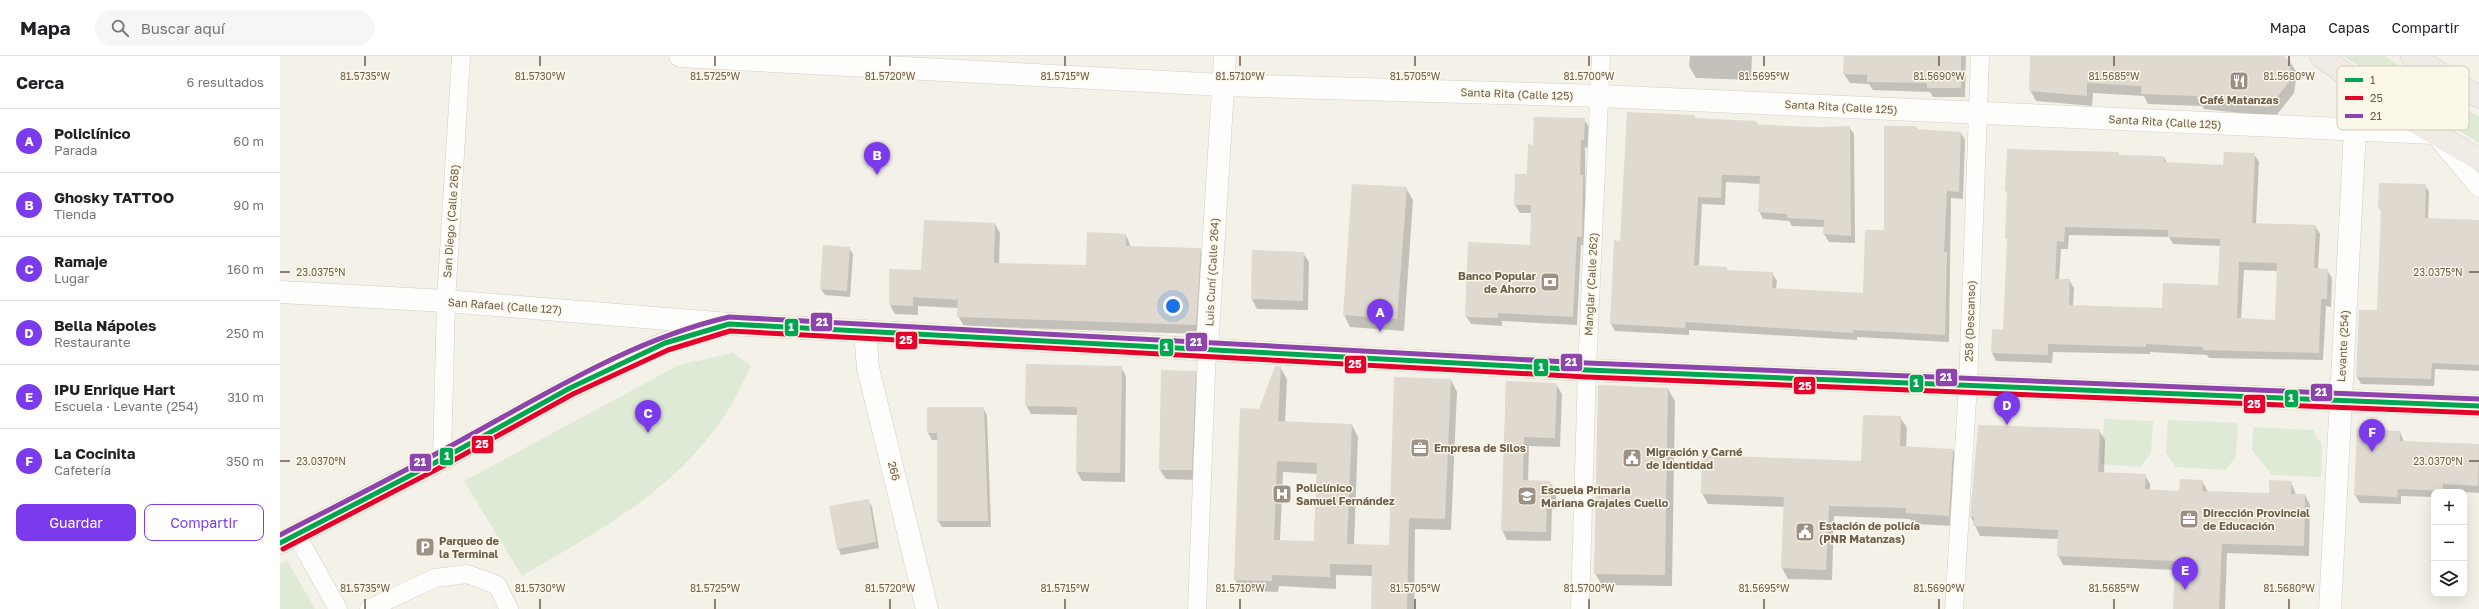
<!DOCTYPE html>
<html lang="es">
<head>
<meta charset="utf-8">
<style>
  body { margin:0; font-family:"Golos Text",sans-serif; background:#f6f6f6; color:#202124 }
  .controls { position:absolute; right:12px; bottom:12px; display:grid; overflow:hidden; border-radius:8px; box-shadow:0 4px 16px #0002 }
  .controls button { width:36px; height:36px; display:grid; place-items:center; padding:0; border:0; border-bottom:1px solid #e0e0e0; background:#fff; color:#202124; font:20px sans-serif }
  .you { position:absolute; left:893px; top:250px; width:14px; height:14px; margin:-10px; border:3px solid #fff; border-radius:50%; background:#1a73e8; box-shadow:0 0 0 6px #1a73e833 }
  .badge { display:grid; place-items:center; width:26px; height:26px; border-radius:50%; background:#7c3aed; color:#fff; font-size:13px; font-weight:700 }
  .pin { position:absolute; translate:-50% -33px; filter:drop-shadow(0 1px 2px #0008) }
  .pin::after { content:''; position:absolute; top:21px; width:14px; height:12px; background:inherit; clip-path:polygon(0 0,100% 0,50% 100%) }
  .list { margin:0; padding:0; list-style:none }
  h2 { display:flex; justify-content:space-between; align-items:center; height:52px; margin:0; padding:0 16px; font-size:17px }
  h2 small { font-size:13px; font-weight:400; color:#757577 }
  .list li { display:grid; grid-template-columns:26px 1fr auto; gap:12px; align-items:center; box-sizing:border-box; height:64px; padding:0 16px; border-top:1px solid #e0e0e0 }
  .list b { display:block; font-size:15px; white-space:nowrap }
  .list p { margin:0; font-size:13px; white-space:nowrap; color:#757577 }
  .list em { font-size:13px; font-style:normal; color:#757577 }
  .actions { display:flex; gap:8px; padding:12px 16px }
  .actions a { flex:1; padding:9px 0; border:1px solid #7c3aed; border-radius:8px; text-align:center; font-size:14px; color:#7c3aed }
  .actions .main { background:#7c3aed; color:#fff }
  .icon { flex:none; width:22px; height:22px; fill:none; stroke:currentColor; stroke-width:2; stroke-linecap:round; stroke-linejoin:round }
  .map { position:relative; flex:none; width:2199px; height:553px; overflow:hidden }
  header { display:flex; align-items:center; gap:24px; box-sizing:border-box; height:56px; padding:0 20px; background:#fff; border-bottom:1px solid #e0e0e0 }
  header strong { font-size:19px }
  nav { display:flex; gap:22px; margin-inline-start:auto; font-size:14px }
  .search { width:280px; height:36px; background:#f6f6f6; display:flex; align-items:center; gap:10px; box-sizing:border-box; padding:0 14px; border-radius:22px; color:#757577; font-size:15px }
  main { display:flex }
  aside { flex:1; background:#fff }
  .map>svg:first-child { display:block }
  .green { fill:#deead5 }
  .shadow { fill:#0003; fill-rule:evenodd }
  .building { fill:#dfd9d0; fill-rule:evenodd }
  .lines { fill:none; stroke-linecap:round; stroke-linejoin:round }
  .minor-casing { stroke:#d3cec7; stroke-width:19 }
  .tertiary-casing { stroke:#d3cec7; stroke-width:23 }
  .secondary-casing { stroke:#d2cdc4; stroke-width:23 }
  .primary-casing { stroke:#d3cec6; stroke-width:23 }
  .trunk-casing { stroke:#d3cec6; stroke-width:23 }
  .minor { stroke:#fdfdfc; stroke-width:18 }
  .tertiary { stroke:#fdfdfc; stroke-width:22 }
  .secondary { stroke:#fdfdfc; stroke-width:22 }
  .primary { stroke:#f0eee6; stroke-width:22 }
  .trunk { stroke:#f0ece5; stroke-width:22 }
  .bus-1-casing { stroke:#fcf8e9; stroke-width:8 }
  .bus-2-casing { stroke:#fcf8e9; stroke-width:8 }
  .bus-3-casing { stroke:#fcf8e9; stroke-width:8 }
  .bus-1 { stroke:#00a651; stroke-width:5 }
  .bus-2 { stroke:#e4002b; stroke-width:5 }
  .bus-3 { stroke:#8e44ad; stroke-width:5 }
  .ticks { fill:none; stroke:#6d5e4d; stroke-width:1.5 }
  .labels { text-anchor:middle; stroke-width:3; stroke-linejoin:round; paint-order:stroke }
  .street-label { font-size:11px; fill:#6d5e4d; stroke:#fcf8e9 }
  .poi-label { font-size:11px; font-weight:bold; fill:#6d5e4d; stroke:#fcf8e9; text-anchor:start }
  .key { fill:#fcf8e9; stroke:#d1caba; stroke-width:1 }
  .key-label { font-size:11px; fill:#6d5e4d }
  .ticks-label { font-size:10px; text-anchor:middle; fill:#6d5e4d; stroke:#fcf8e9; stroke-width:3; stroke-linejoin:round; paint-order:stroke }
  .line-badge { stroke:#fcf8e9; stroke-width:1.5 }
  .badge-label { font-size:11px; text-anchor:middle; font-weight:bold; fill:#fff }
</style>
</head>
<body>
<header>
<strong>Mapa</strong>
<div class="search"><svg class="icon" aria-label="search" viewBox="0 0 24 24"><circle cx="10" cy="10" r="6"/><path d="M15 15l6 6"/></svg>Buscar aquí</div>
<nav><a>Mapa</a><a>Capas</a><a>Compartir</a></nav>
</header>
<main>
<aside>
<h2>Cerca<small>6 resultados</small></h2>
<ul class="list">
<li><span class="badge">A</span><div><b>Policlínico</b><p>Parada</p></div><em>60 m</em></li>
<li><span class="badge">B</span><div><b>Ghosky TATTOO</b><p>Tienda</p></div><em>90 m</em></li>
<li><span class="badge">C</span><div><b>Ramaje</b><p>Lugar</p></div><em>160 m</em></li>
<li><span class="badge">D</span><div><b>Bella Nápoles</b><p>Restaurante</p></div><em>250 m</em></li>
<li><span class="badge">E</span><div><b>IPU Enrique Hart</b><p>Escuela · Levante (254)</p></div><em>310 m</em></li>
<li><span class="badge">F</span><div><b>La Cocinita</b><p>Cafetería</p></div><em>350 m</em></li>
</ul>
<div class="actions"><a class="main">Guardar</a><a>Compartir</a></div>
</aside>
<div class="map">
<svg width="2199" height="553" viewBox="0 0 2199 553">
  <rect width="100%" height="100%" fill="#f4f1e9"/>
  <!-- green -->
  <path class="green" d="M2063 0H2105L2150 31 2199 61V87Z
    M453 297 471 310C464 324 457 340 449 353 395 436 324 471 242 520L184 425 399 309Z
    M1824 363 1873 365 1871 397 1860 411 1821 408Z
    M1888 364 1958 367 1956 400 1946 414 1896 411 1886 397Z
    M1973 371 2033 374 2042 389 2041 421 1992 419 1972 394Z
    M7 504 35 553H0V508Z"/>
  <!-- shadow -->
  <path class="shadow" d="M1410 0H1472L1471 24 1416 22 1409 10Z
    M1565 0H1686L1685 41H1653L1650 36 1593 34 1589 28 1570 27 1564 18Z
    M1751 0H2002L2011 7 2017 17 2014 37 1995 61 1924 53 1922 50 1868 48 1864 40 1813 37 1812 50 1756 45 1750 34Z
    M1414 60 1416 63 1476 66 1478 69 1541 72 1569 71 1574 78 1575 187 1549 186 1544 178V171L1512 170 1509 165 1483 163 1479 155 1480 128 1446 126 1445 149 1422 148 1419 210 1446 212 1448 215 1492 217 1497 225 1496 233 1584 238 1636 71 1638 75 1681 77 1685 84 1683 143 1671 142 1669 286 1577 281V284L1409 274V279L1335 275 1331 268 1341 186Z
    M1304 63 1309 71 1308 92 1305 91 1306 189H1301L1297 269 1222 265V270L1191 268 1186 260 1251 190 1252 157H1240L1235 149 1248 119 1254 90Z
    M1838 97 1840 100 1884 101 1887 107 1944 110 1974 98 1979 106 1976 168 2035 170 2040 178 2038 213 2047 214 2052 222 2051 251 2046 250 2043 304 1929 302 1927 299 1870 296V298L1773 296 1772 307 1716 305 1712 297 1724 275 1728 186V138L1726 134ZM1789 179 1889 181 1893 188 1941 190 1939 230 1883 253 1793 250 1794 232 1789 224H1779L1781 193H1788ZM1964 214 1998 215 1996 265 1961 263Z
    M2145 129 2149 136 2148 163 2199 165V315L2155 313 2154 330 2081 328 2077 321 2098 255 2102 156 2099 151Z
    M1126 132 1133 144 1124 275 1070 271 1064 259Z
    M715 168 720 177 719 208 807 210 846 179 851 191 920 193 925 203 921 278 684 270 678 260 679 252 638 250V259L615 258 610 249V214L642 215Z
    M569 192 573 198 570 241 545 239 541 233Z
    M973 195 1023 197 1029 206 1028 254 977 253 972 243Z
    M841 311 846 320 845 426 802 425 797 416 798 359 751 358 746 349Z
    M1000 311 1007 323 1005 367 1072 369 1078 381 1074 489 1110 490 1171 324 1177 336 1171 474 1135 473 1134 553H1092L1093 520 1056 519V533L999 530 998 536 961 535 955 523 980 354ZM1003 416 1037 418 1034 486 1000 485Z
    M915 316 921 325 917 424 886 423 880 414Z
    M1226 326 1276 328 1282 338 1280 391 1249 390 1248 425 1270 426 1276 436V453H1272L1271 485 1227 484 1222 474Z
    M1388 333 1395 345 1392 530 1322 529 1315 517Z
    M648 352H703L707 359 711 471H662L658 465V384H652L648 377Z
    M1620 361 1627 372 1626 392 1673 394 1679 405 1675 470 1633 468 1630 463 1554 460 1552 524 1508 523 1502 512 1504 451 1428 448 1422 437 1582 406Z
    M1699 370 1819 374 1825 384 1824 417 1865 419 1870 428V434L1900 436 1922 425 1928 436 1990 438 2011 426 2016 439H2025L2030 449 2029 500 1947 497 1945 553H1894L1896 514 1783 509 1778 499V483L1700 480 1691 461Z
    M2078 374 2120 376 2124 386 2199 389V437L2167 435 2154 436V441L2121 440V448L2080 447 2075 439Z
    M588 444 592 451 599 492 561 499 558 492Z"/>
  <!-- building -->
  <path class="building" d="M1564 0H1681V32H1647V27L1587 26V19L1563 18Z
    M1750 0H2004L2011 6 2009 26 1989 51 1917 43V40L1861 38 1862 30 1807 27V40L1749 35Z
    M1347 56 1414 59V62L1476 65V68L1505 70 1541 71 1570 70 1571 180 1543 178 1544 164 1507 162V158L1478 156 1480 120 1442 119 1441 142 1418 141 1414 209 1447 211 1446 214 1493 216 1492 232 1583 237 1585 174H1604V70H1636V73L1681 76 1679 136 1667 135 1664 196H1667L1665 279 1573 274V277L1406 266 1405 272 1330 268 1334 184 1340 185Z
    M1254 61 1305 62 1304 84H1301L1300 119H1303L1302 181H1297L1293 261 1218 257V262L1185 261 1188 186 1250 189 1251 149H1234L1235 118H1247L1248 88 1253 89Z
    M1727 93 1839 96 1838 99 1884 100V106L1943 109 1944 96 1975 97 1972 167 2036 169 2034 212 2048 213 2047 243H2041L2039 297 1923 294V291L1866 288V291L1768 288V299L1711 297 1712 273 1723 274 1727 183H1725L1727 134H1725ZM1785 171 1888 174V181L1940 183 1938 229 1883 227 1882 252 1789 249 1790 223H1775L1777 185 1784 186ZM1959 206 1997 207 1995 264 1957 262Z
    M2099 127 2146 128 2145 162 2199 164V309L2152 307 2151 323 2076 321 2079 254H2097L2101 152H2098Z
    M1072 128 1127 131 1117 263 1063 259Z
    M644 164 715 167 714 207 806 209 807 176 846 178V190L921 192 916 269 677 261 678 244 633 241V250L609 249V213L641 214Z
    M543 189 570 191 567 235 540 233Z
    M972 194 1024 196 1023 245 971 243Z
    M746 308 842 310 840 417 796 416 797 351 745 350Z
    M995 310H1001L998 365 1072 368 1067 488 1109 489 1114 321 1171 323 1165 463 1129 462 1127 553H1091L1092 509 1050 508V521L992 519V525L954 524 960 352 979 353ZM997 405 1037 407 1034 485 994 484Z
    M881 314 916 315 912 414H879Z
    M1226 325 1277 327 1275 382 1244 381 1243 424 1271 425V444H1267L1266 476 1221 475Z
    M1318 329 1388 332 1385 519 1314 518Z
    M647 351H704L708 465H657V377H647Z
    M1583 359 1621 360 1620 390 1673 393 1669 460 1626 457V452L1549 450 1546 514 1501 512 1504 441 1421 438 1422 399 1581 405Z
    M1698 369 1820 373 1818 416 1866 418 1865 433 1899 435 1900 423 1923 424 1922 435 1989 437V424L2012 425 2011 438H2025L2024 490 1942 488 1939 553H1893L1895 505 1777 500 1778 474 1693 470 1694 461H1690Z
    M2077 373 2120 375V385L2199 388 2198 430 2163 428V435L2118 433 2117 441 2074 439Z
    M589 443 596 486 557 493 549 450Z"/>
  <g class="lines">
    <defs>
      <path id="minor" d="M2157 82 2199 132
        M162 403 166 245 181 0
        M16 478 58 553
        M89 553 155 522 187 518 217 529 229 553
        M917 553 927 292
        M1300 553 1307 314 1321 0
        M1674 553 1688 329 1700 0"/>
      <path id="tertiary" d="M400 0 943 29 1320 40 2153 77
        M585 275 588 312 647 553
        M927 292 945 0
        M2050 553 2075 74 2073 24"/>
      <path id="secondary" d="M0 236 166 245 449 268"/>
      <path id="primary" d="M0 487 162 403 290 332 385 287 449 268 1307 314 2199 350"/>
      <path id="trunk" d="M2041 0C2091 38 2144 73 2199 103
        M2132 0 2199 41"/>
    </defs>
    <!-- minor casing -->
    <use href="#minor" class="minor-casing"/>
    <!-- tertiary casing -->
    <use href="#tertiary" class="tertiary-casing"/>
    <!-- secondary casing -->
    <use href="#secondary" class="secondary-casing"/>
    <!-- primary casing -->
    <use href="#primary" class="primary-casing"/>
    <!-- trunk casing -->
    <use href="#trunk" class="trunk-casing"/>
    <!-- minor -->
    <use href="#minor" class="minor"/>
    <!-- tertiary -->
    <use href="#tertiary" class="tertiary"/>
    <!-- secondary -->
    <use href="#secondary" class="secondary"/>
    <!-- primary -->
    <use href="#primary" class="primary"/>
    <!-- trunk -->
    <use href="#trunk" class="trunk"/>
    <defs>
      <path id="bus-1" d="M0 487 162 403 290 332 385 287 449 268 1307 314 2199 350"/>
      <path id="bus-2" d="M3 493 165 409 293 338 388 294 450 275 1307 321 2199 357"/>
      <path id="bus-3" d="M0 479C62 447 124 416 185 382 269 336 354 283 449 261L1307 307 2199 343"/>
    </defs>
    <!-- bus-1 casing -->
    <use href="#bus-1" class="bus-1-casing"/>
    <!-- bus-2 casing -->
    <use href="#bus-2" class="bus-2-casing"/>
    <!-- bus-3 casing -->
    <use href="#bus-3" class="bus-3-casing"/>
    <!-- bus-1 -->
    <use href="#bus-1" class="bus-1"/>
    <!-- bus-2 -->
    <use href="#bus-2" class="bus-2"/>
    <!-- bus-3 -->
    <use href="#bus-3" class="bus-3"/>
  </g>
  <!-- ticks -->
  <path class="ticks" d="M85 0V10M260 0V10M435 0V10M610 0V10M785 0V10M960 0V10M1135 0V10M1309 0V10M1484 0V10M1659 0V10M1834 0V10M2009 0V10M0 216H10M2189 216H2199M0 405H10M2189 405H2199M85 543V553M260 543V553M435 543V553M610 543V553M785 543V553M960 543V553M1135 543V553M1309 543V553M1484 543V553M1659 543V553M1834 543V553M2009 543V553"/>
  <!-- icons -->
  <defs>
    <symbol id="restaurant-square" viewBox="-11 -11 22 22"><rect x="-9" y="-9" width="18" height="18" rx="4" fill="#9c9184" stroke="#fcf8e9"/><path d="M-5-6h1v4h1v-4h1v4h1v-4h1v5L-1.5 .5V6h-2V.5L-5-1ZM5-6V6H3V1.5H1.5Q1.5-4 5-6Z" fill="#fff"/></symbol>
    <symbol id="bank-square" viewBox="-11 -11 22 22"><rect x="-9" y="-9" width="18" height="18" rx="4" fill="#9c9184" stroke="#fcf8e9"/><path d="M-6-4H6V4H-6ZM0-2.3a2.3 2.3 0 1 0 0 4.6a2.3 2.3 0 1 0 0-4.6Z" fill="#fff"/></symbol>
    <symbol id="office-square" viewBox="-11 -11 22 22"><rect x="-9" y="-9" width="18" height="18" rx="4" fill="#9c9184" stroke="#fcf8e9"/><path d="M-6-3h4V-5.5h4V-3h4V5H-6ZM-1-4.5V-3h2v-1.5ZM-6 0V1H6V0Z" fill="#fff"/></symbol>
    <symbol id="civic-square" viewBox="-11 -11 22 22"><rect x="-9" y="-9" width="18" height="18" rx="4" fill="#9c9184" stroke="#fcf8e9"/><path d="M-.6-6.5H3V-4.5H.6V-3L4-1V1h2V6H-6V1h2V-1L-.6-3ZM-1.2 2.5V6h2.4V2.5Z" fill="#fff"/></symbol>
    <symbol id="hospital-square" viewBox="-11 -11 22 22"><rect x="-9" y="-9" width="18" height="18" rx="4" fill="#9c9184" stroke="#fcf8e9"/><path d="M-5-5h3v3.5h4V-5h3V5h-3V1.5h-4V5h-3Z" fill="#fff"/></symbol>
    <symbol id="school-square" viewBox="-11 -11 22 22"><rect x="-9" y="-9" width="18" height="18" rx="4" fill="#9c9184" stroke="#fcf8e9"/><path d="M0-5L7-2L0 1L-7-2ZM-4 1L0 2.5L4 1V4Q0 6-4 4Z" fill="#fff"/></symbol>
    <symbol id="parking-square" viewBox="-11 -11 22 22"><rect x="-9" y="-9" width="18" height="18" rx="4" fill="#9c9184" stroke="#fcf8e9"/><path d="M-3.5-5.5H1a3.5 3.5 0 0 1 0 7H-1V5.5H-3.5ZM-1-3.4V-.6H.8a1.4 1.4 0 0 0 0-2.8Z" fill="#fff"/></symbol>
  </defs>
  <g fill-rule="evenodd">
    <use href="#restaurant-square" x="1948" y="14" width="22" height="22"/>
    <use href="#bank-square" x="1259" y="215" width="22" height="22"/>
    <use href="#office-square" x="1129" y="381" width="22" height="22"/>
    <use href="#civic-square" x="1341" y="391" width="22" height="22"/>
    <use href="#hospital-square" x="991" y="427" width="22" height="22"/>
    <use href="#school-square" x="1236" y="429" width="22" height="22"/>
    <use href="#office-square" x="1898" y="452" width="22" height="22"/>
    <use href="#civic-square" x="1514" y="465" width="22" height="22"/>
    <use href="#parking-square" x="134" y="480" width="22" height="22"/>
  </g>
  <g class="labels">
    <!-- street labels -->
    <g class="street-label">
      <text transform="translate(1237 38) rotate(2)" y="4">Santa Rita (Calle 125)</text>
      <text transform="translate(1561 51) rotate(3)" y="4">Santa Rita (Calle 125)</text>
      <text transform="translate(1885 66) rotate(3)" y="4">Santa Rita (Calle 125)</text>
      <text transform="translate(171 165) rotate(-86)" y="4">San Diego (Calle 268)</text>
      <text transform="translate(932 216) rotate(-87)" y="4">Luis Cuní (Calle 264)</text>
      <text transform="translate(1311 228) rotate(-87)" y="4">Manglar (Calle 262)</text>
      <text transform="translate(225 250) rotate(4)" y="4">San Rafael (Calle 127)</text>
      <text transform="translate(1690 265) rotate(-88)" y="4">258 (Descanso)</text>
      <text transform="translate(2063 290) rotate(-87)" y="4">Levante (254)</text>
      <text transform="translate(614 415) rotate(76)" y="4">266</text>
    </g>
    <!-- poi labels -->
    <g class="poi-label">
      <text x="1959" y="48" text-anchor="middle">Café Matanzas</text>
      <text x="1256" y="224" text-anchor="end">Banco Popular<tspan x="1256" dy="13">de Ahorro</tspan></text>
      <text x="1154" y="396">Empresa de Silos</text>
      <text x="1366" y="400">Migración y Carné<tspan x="1366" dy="13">de Identidad</tspan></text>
      <text x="1016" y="436">Policlínico<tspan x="1016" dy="13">Samuel Fernández</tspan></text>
      <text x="1261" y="438">Escuela Primaria<tspan x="1261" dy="13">Mariana Grajales Cuello</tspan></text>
      <text x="1923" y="461">Dirección Provincial<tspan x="1923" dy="13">de Educación</tspan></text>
      <text x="1539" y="474">Estación de policía<tspan x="1539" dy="13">(PNR Matanzas)</tspan></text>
      <text x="159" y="489">Parqueo de<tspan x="159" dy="13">la Terminal</tspan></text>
    </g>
  </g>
  <!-- legend -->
  <rect x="2057" y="10" width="132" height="64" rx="6" class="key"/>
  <rect x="2065" y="22" width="18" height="4" fill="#00a651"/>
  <rect x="2065" y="40" width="18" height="4" fill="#e4002b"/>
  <rect x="2065" y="58" width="18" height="4" fill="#8e44ad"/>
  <g class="key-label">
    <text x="2090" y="28">1</text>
    <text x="2090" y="46">25</text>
    <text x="2090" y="64">21</text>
  </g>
  <g class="ticks-label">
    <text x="85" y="24">81.5735°W</text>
    <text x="260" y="24">81.5730°W</text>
    <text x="435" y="24">81.5725°W</text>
    <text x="610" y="24">81.5720°W</text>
    <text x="785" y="24">81.5715°W</text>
    <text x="960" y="24">81.5710°W</text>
    <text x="1135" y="24">81.5705°W</text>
    <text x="1309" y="24">81.5700°W</text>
    <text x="1484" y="24">81.5695°W</text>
    <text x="1659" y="24">81.5690°W</text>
    <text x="1834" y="24">81.5685°W</text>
    <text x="2009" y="24">81.5680°W</text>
    <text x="41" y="220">23.0375°N</text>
    <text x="2158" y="220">23.0375°N</text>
    <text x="41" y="409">23.0370°N</text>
    <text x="2158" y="409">23.0370°N</text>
    <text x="85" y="536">81.5735°W</text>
    <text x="260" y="536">81.5730°W</text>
    <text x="435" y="536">81.5725°W</text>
    <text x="610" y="536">81.5720°W</text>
    <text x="785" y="536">81.5715°W</text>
    <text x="960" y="536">81.5710°W</text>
    <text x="1135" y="536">81.5705°W</text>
    <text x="1309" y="536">81.5700°W</text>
    <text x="1484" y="536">81.5695°W</text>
    <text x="1659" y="536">81.5690°W</text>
    <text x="1834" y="536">81.5685°W</text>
    <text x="2009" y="536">81.5680°W</text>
  </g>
  <g class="line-badge">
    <rect x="530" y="256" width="23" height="20" rx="4" fill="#8e44ad"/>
    <rect x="504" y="262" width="15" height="19" rx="4" fill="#00a651"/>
    <rect x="615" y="275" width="23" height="19" rx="4" fill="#e4002b"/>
    <rect x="905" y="276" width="23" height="20" rx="4" fill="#8e44ad"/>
    <rect x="879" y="282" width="15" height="19" rx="4" fill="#00a651"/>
    <rect x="1280" y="297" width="23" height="19" rx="4" fill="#8e44ad"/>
    <rect x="1064" y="299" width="23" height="19" rx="4" fill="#e4002b"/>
    <rect x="1253" y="302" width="16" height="19" rx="4" fill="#00a651"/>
    <rect x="1655" y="312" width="23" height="19" rx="4" fill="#8e44ad"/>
    <rect x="1629" y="318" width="15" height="19" rx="4" fill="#00a651"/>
    <rect x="1513" y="320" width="23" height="19" rx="4" fill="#e4002b"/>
    <rect x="2030" y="327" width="23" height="19" rx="4" fill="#8e44ad"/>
    <rect x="2004" y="333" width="15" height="19" rx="4" fill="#00a651"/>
    <rect x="1963" y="338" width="23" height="20" rx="4" fill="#e4002b"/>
    <rect x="191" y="379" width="23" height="19" rx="4" fill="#e4002b"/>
    <rect x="159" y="391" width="15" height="19" rx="4" fill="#00a651"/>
    <rect x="129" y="397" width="23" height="19" rx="4" fill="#8e44ad"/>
  </g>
  <g class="badge-label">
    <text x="542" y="270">21</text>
    <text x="511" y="275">1</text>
    <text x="626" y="288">25</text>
    <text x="916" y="290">21</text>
    <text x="886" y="295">1</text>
    <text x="1291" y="310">21</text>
    <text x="1075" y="312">25</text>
    <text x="1261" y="315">1</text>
    <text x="1666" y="325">21</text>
    <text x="1636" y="331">1</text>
    <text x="1525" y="334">25</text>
    <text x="2041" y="340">21</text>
    <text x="2011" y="346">1</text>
    <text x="1974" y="352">25</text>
    <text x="202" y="392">25</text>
    <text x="167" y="404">1</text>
    <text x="140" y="410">21</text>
  </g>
</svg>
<div class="controls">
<button>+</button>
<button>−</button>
<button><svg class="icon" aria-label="layers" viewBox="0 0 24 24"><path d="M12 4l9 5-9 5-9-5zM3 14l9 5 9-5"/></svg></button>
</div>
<div class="you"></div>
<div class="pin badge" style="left:1100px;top:276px">A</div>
<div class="pin badge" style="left:597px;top:119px">B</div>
<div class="pin badge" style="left:368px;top:377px">C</div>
<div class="pin badge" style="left:1727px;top:369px">D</div>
<div class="pin badge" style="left:1905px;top:534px">E</div>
<div class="pin badge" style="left:2092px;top:396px">F</div>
</div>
</main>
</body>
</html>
